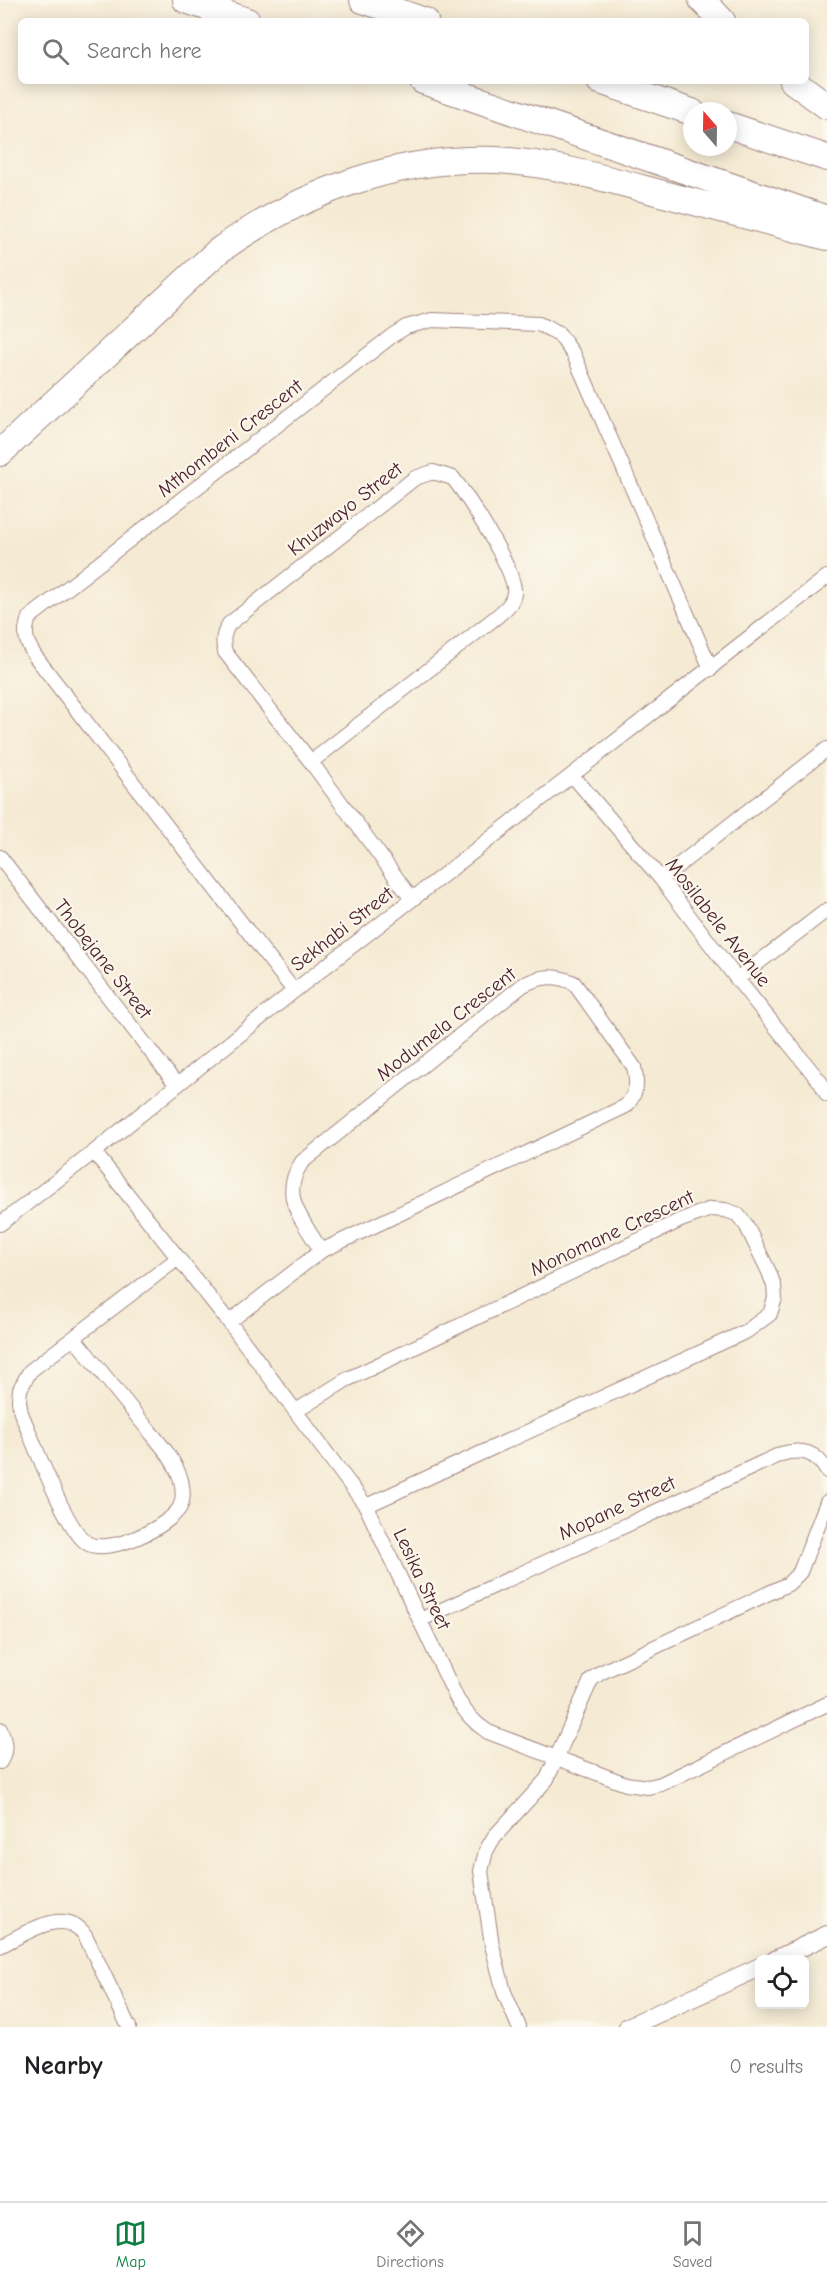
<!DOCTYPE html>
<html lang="en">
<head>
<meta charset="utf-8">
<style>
	:root { --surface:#fff; --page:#f2f2f2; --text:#202124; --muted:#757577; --line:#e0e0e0; --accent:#0b8043 }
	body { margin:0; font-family:"Comic Neue",sans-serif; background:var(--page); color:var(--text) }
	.controls { position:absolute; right:18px; bottom:18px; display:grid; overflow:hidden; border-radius:9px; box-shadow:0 3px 15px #0003 }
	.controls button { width:54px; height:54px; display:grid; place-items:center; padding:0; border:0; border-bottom:2px solid var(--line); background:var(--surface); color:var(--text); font:30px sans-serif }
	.compass { position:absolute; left:683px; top:102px; width:54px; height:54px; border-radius:50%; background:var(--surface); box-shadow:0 3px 15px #0003; rotate:340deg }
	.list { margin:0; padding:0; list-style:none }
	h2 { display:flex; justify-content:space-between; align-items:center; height:78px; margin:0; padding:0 24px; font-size:26px }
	h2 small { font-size:20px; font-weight:400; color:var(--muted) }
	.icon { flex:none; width:33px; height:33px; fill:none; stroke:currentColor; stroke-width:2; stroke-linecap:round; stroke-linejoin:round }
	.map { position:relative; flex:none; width:827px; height:2027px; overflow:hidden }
	.search { position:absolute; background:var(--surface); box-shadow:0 3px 15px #0003; left:18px; right:18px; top:18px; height:66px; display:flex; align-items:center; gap:15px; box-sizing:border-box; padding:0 21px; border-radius:9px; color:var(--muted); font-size:22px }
	.sheet { height:174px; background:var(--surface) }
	nav { display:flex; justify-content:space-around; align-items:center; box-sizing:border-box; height:84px; border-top:2px solid var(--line); background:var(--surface); font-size:16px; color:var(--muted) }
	nav a { display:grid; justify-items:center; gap:3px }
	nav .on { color:var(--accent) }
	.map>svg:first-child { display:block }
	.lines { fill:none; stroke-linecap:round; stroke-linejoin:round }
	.minor-casing { stroke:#a08580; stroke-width:16 }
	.tertiary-casing { stroke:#a08580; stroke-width:20 }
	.motorway-casing { stroke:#a08580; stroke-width:28 }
	.minor { stroke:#fff; stroke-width:14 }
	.tertiary { stroke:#fff; stroke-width:18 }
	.motorway { stroke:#fff; stroke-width:26 }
	.labels { text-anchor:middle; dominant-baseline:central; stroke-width:4.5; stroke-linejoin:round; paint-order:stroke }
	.street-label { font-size:20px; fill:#4a1f2b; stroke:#fbf7ec }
</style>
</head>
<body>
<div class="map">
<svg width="827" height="2027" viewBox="0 0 827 2027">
	<rect width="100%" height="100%" fill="#fbf7ec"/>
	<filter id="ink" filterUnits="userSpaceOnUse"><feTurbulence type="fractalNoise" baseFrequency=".0167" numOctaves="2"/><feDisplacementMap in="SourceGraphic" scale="12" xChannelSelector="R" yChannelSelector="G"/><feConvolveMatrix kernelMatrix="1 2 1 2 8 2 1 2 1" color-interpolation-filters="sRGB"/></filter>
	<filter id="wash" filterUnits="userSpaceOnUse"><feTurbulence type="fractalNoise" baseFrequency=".008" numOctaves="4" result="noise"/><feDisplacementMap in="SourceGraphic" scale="24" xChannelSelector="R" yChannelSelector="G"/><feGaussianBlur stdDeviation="1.35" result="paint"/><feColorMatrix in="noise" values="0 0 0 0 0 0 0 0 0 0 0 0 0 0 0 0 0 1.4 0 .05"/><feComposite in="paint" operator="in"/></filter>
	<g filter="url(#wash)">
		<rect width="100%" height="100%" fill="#f5ebd4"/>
	</g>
	<g filter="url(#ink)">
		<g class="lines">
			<defs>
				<path id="minor" d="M311 762 495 618C503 611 513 604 514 593 517 572 467 496 453 478L433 472 415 478 229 624C223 634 222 641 225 652L311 762 412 899
					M573 776 661 879 737 979 821 1083 827 1095
					M0 857 176 1084
					M661 879 827 749
					M737 979 827 910
					M294 991 35 656C26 642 23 634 29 618L393 335 406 327 432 320 539 324 559 334 574 355 711 669
					M94 1152 229 1322 366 1506 457 1699C466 1713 474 1723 488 1732L626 1784 648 1787 661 1784 827 1704
					M0 1224 94 1152 294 991 827 577
					M229 1322 321 1251 626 1106C637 1093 638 1083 634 1067L574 983C555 974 541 976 523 985L302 1162C278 1197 303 1219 321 1251
					M74 1338C95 1364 116 1390 137 1416 153 1436 173 1455 181 1480 183 1489 184 1499 180 1507 169 1527 108 1556 87 1543 66 1530 33 1440 21 1413L19 1401 20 1389 30 1371 177 1259
					M296 1411 346 1380 681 1220 711 1209 725 1210 737 1214 746 1225 769 1272 774 1286 775 1298 770 1314 747 1331 366 1506
					M420 1620 781 1454C802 1448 816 1452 827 1471
					M0 1729C5 1741 7 1750 0 1762
					M0 1946C25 1934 64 1905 85 1935L129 2027
					M519 2027 504 1992 492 1945 481 1871 486 1851 494 1837 547 1779 591 1680 600 1673 788 1584 800 1572 827 1502"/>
				<path id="tertiary" d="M775 1960 827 1935
					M628 2027 760 1967"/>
				<path id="motorway" d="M186 0 247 21
					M363 0 425 21
					M702 0 722 21
					M423 81 827 219
					M600 81 692 112
					M793 81 827 106
					M728 125 827 158
					M0 453 217 252C298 194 395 156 496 160 552 163 607 179 660 193 716 208 772 222 827 237"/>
			</defs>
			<!-- minor casing -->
			<use href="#minor" class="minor-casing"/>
			<!-- tertiary casing -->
			<use href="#tertiary" class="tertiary-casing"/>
			<!-- motorway casing -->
			<use href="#motorway" class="motorway-casing"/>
			<!-- minor -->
			<use href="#minor" class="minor"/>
			<!-- tertiary -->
			<use href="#tertiary" class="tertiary"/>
			<!-- motorway -->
			<use href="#motorway" class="motorway"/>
		</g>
	</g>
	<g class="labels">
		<!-- street labels -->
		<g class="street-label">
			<text transform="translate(230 438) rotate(-38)">Mthombeni Crescent</text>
			<text transform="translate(345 509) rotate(-38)">Khuzwayo Street</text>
			<text transform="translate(718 922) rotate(52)">Mosilabele Avenue</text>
			<text transform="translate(342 929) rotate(-38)">Sekhabi Street</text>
			<text transform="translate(103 959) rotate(52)">Thobejane Street</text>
			<text transform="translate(446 1024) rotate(-38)">Modumela Crescent</text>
			<text transform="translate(612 1233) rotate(-25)">Monomane Crescent</text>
			<text transform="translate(617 1508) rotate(-25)">Mopane Street</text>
			<text transform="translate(422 1579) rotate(65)">Lesika Street</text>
		</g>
	</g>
</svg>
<div class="controls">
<button><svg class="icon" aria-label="locate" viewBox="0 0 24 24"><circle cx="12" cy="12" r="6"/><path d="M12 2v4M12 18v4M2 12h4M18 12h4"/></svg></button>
</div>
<svg class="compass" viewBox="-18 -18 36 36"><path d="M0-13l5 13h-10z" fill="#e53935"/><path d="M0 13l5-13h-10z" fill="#757577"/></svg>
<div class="search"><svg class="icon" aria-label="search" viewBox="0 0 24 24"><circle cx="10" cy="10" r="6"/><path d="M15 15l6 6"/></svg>Search here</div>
</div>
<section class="sheet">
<h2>Nearby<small>0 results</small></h2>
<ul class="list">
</ul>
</section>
<nav>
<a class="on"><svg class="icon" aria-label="map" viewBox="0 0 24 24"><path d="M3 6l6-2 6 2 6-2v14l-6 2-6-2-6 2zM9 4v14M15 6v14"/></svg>Map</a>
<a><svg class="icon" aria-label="directions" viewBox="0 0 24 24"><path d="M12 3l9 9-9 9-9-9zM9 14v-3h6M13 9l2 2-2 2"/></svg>Directions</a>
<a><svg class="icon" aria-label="saved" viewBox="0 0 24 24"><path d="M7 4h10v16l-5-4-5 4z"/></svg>Saved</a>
</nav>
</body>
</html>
